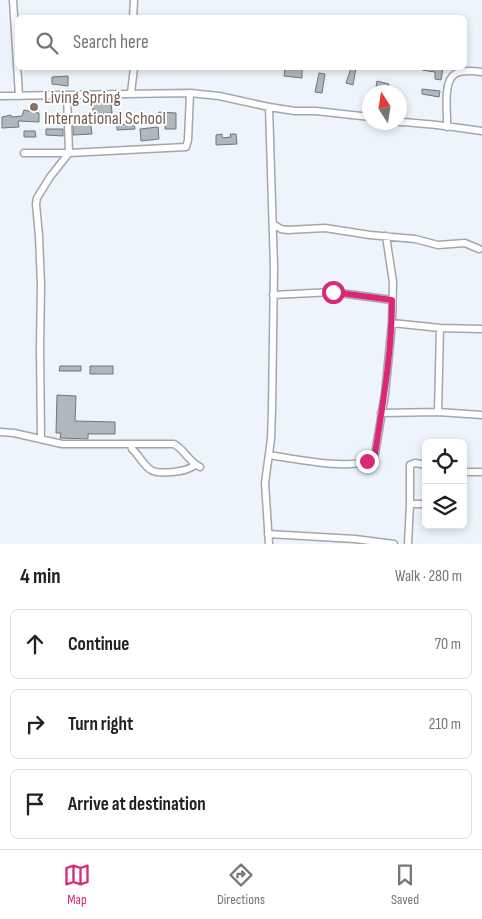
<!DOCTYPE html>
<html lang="en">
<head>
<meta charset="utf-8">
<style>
	:root { --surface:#fff; --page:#f6f6f6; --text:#222; --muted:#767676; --line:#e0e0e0; --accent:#db2777 }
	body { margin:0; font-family:"Sofia Sans Condensed",sans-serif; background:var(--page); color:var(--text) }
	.controls { position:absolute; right:15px; bottom:15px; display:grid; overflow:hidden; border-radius:8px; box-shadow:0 2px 8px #0003 }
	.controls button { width:45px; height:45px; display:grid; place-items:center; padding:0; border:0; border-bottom:1px solid var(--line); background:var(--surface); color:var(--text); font:25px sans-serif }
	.compass { position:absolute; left:362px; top:85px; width:45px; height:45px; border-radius:50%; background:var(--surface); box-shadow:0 2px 8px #0003; rotate:348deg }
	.stop { position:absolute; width:15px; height:15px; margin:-11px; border:4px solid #db2777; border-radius:50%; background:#fff }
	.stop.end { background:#db2777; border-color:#fff; box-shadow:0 1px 5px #0008 }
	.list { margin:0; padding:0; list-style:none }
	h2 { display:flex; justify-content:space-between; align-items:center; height:65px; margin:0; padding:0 20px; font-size:21px }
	h2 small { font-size:16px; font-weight:400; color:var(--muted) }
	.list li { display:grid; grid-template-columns:32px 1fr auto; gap:15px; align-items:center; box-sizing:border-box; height:70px; margin:0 10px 10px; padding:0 10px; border:1px solid var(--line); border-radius:8px }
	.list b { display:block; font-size:19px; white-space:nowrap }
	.list em { font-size:16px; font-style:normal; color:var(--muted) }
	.icon { flex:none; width:28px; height:28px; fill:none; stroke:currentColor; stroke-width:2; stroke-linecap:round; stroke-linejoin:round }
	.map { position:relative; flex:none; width:482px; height:544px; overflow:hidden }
	.search { position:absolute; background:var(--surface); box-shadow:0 2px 8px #0003; left:15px; right:15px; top:15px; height:55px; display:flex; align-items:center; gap:12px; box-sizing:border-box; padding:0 18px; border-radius:8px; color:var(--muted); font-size:19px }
	.sheet { height:305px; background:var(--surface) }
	nav { display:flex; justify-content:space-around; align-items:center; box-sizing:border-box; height:70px; border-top:1px solid var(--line); background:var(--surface); font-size:14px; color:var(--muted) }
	nav a { display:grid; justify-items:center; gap:2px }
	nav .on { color:var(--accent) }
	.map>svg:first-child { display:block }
	.building { fill:#b0b8be; stroke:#6e757b }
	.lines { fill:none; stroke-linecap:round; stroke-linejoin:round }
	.minor-casing { stroke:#a0a7ae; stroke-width:9 }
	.minor { stroke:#fff; stroke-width:6 }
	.route { stroke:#db2777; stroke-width:6 }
	.education-dot { fill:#8d6e63; stroke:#fff; stroke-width:2 }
	.labels { text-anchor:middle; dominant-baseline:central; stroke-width:4; stroke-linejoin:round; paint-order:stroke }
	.education-label { font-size:18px; fill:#785e54; stroke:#fff; text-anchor:start }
</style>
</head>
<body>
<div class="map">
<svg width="482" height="544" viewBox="0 0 482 544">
	<rect width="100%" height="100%" fill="#edf4fb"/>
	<!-- building -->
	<path class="building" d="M285 68H302V78L284 76Z
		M351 68H356L353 85 346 83Z
		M422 68H443L441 80 435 79V72L422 70Z
		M319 73 325 74 322 93 315 92Z
		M68 76V86L52 84V77Z
		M377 81 389 84 388 89 376 87Z
		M422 89 440 91 439 97 422 94Z
		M111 102 112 113 93 114V103Z
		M24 110 39 113V122L18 121 19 127 2 128V117L11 115V117L22 116Z
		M159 112 176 113V129H165V118H158Z
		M90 119 92 134 73 135V120Z
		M134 123 135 129 117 130V125Z
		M158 127 159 139 141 141 140 129Z
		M46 129H63V136L46 135Z
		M24 131H35L36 137H24Z
		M222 134V138L231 137 230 134H236L237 144 216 145V135Z
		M60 366H81V371H59Z
		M90 366H113V374H90Z
		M57 395 76 396 75 421 115 422V434H88V439L60 438 61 433H56Z"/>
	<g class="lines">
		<defs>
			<path id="minor" d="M13 0 19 96
				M133 18 134 0
				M131 93 134 68
				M0 96 190 93 219 96 269 107 274 268 272 409 271 439 265 483 269 544
				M269 107 295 111H316L370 117
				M400 122C427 123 454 127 482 131
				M447 127C448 115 442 82 455 74 461 70 474 71 482 72
				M24 153H69L186 147 188 140 190 93
				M273 224 281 229 288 230 325 228 370 235 415 239 438 245 465 243 479 249
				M386 236 393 282 392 323 440 328 482 329
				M273 295 333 292 392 300
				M440 328 438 412 482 415
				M381 413 438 412
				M0 432 14 433 62 444H174C184 449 189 462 200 467
				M41 439 40 348 41 285 39 236 36 204 37 198 50 177 69 153 67 95
				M131 445 132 449C139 455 143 465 151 470 159 475 190 472 195 464
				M269 455C290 458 347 470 366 461 369 460 372 456 375 454L385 394 392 323
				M463 472H482
				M410 504V465L415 463 426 465
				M268 534 355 539 394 544
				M408 544 410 504H426"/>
		</defs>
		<!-- minor casing -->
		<use href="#minor" class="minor-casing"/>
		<!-- minor -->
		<use href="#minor" class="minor"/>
	</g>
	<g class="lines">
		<!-- route -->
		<path class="route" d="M333 292 392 300C392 351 383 403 375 454L367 461"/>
	</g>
	<!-- markers -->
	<circle class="education-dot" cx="34" cy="107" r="5"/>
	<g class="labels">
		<!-- education labels -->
		<g class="education-label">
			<text x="44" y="97">Living Spring<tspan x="44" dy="21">International School</tspan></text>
		</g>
	</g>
</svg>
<div class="controls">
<button><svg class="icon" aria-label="locate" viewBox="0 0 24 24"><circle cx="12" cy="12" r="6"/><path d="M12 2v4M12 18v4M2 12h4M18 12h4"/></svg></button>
<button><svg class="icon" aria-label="layers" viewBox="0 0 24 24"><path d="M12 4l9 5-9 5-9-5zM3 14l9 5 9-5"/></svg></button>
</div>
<svg class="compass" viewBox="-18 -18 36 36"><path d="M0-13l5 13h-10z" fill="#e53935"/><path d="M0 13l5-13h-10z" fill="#767676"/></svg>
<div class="stop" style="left:333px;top:292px"></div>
<div class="stop end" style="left:367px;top:461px"></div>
<div class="search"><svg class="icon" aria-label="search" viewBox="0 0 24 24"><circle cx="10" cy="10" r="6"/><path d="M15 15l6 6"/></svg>Search here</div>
</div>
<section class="sheet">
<h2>4 min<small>Walk · 280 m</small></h2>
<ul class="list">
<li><svg class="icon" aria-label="ahead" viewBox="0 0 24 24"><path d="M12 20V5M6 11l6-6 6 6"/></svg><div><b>Continue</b></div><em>70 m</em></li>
<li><svg class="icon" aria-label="right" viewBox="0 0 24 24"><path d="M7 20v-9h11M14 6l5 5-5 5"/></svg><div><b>Turn right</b></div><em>210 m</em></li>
<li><svg class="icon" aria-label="arrive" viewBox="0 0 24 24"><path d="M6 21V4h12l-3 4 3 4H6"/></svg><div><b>Arrive at destination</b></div></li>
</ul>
</section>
<nav>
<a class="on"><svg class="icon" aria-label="map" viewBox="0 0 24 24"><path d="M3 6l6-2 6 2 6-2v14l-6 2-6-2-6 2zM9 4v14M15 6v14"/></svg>Map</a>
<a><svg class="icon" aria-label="directions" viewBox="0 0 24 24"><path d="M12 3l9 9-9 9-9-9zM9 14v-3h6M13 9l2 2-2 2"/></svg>Directions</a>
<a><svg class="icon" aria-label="saved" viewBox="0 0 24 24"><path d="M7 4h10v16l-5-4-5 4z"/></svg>Saved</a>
</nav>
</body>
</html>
